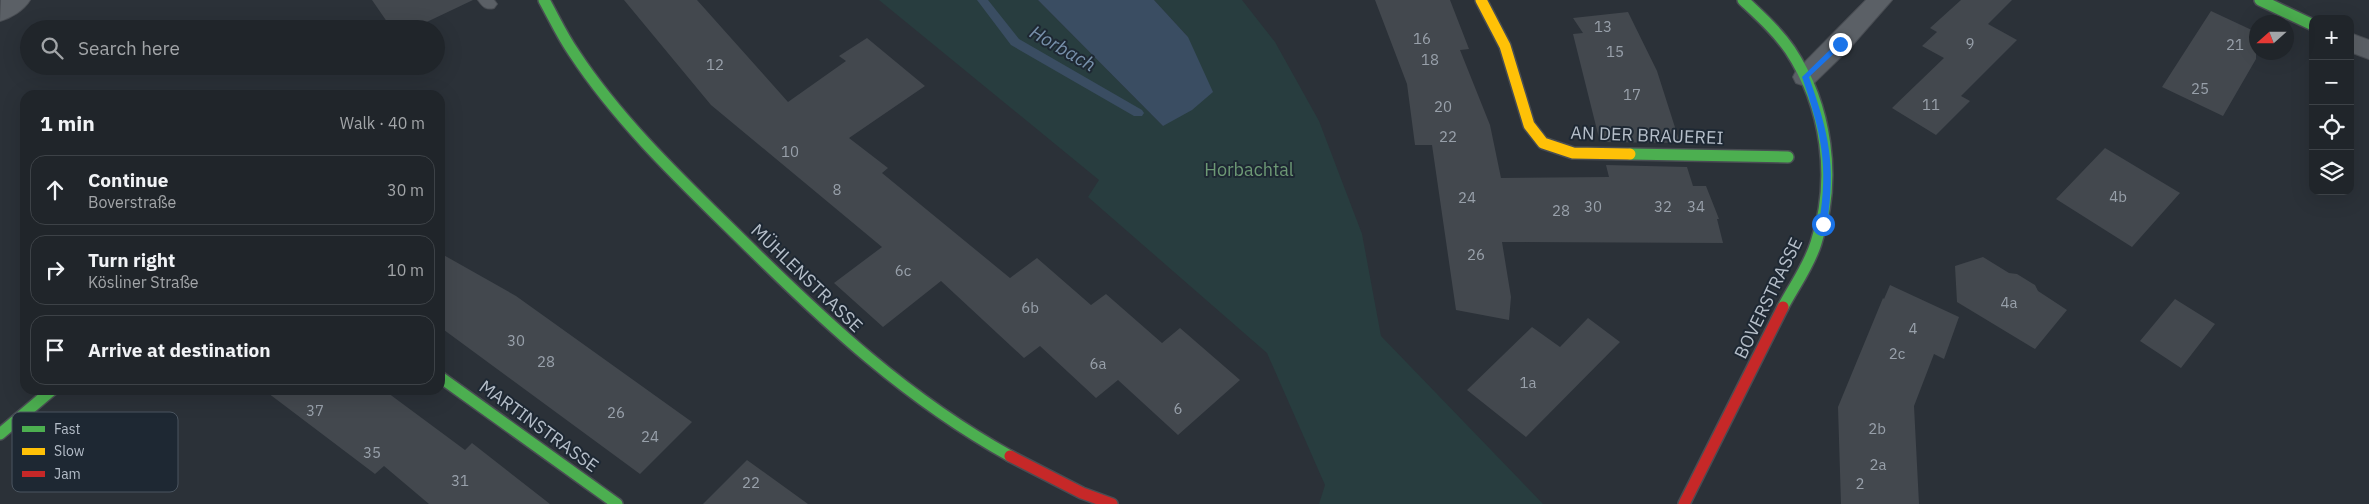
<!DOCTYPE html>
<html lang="en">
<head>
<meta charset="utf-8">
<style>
	:root { --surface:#20252a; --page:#2d3136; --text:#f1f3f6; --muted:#a2a5a8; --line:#3d4247 }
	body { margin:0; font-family:"IBM Plex Sans",sans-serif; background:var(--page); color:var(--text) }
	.controls { position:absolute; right:15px; top:15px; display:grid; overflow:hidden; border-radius:10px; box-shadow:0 5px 20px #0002 }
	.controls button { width:45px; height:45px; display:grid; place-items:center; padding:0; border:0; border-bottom:1px solid var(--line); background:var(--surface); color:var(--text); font:25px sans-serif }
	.compass { position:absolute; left:2249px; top:15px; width:45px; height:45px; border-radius:50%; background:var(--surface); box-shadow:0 5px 20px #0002; rotate:249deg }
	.stop { position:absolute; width:15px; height:15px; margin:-11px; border:4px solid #1a73e8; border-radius:50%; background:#fff }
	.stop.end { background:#1a73e8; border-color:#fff; box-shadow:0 1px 5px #0008 }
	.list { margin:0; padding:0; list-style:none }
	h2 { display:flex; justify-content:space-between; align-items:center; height:65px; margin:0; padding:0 20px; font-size:21px }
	h2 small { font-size:16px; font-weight:400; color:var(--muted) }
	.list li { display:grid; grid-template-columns:32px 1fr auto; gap:15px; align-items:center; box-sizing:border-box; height:70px; margin:0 10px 10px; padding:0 10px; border:1px solid var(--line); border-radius:15px }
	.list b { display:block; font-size:19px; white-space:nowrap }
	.list p { margin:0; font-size:16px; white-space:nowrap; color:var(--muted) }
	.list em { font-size:16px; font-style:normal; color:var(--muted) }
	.icon { flex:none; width:28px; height:28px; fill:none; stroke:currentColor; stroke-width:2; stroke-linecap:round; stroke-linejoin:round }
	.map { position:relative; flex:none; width:2369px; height:504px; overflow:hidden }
	.search { position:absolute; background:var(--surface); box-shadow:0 5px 20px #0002; left:20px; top:20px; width:425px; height:55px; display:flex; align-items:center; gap:12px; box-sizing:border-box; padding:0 18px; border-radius:28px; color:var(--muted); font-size:19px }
	.panel { position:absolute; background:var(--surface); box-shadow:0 5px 20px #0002; left:20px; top:90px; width:425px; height:305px; border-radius:15px }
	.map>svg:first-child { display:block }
	.green { fill:#283d3f }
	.water { fill:#3a4d62 }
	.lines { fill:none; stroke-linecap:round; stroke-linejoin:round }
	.stream { fill:#3a4d62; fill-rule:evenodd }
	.building { fill:#43484e }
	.lane-casing { stroke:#494d53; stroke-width:2 }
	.street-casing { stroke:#494d53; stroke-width:2 }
	.fast-casing { stroke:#494d53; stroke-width:14 }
	.slow-casing { stroke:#494d53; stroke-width:14 }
	.jam-casing { stroke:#494d53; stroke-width:14 }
	.lane { fill:#5b6066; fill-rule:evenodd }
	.street { fill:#5b6066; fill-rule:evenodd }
	.fast { stroke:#4caf50; stroke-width:11 }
	.slow { stroke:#ffc107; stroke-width:11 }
	.jam { stroke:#c62828; stroke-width:11 }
	.route { fill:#1a73e8 }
	.labels { text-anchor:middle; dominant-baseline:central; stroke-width:4; stroke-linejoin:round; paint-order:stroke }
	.number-label { font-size:15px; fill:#98a0aa }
	.street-label { font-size:18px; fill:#b5bec9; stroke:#1e2833 }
	.park-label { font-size:18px; fill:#6d9975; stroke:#1e2833 }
	.water-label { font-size:19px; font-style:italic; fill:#7790aa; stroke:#1e2833 }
	.key { fill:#1e2833; stroke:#4b5560; stroke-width:1 }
	.key-label { font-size:14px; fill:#b5bec9 }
</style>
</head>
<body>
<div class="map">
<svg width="2369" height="504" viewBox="0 0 2369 504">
	<rect width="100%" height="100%" fill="#2b3138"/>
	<!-- green -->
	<path class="green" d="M879 0H1038L1163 126 1188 37 1154 0H1242L1275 42 1319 121 1362 234 1381 336 1543 504H1319L1325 485 1267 353 1088 197 1099 180Z"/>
	<!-- water -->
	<path class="water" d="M1038 0H1154L1188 37 1213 92 1192 110 1163 126Z"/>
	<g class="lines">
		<!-- stream -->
		<path class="stream" d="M977 0H988L1019 39 1142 110 1144 113 1142 116H1134L1011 45Z"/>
	</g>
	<!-- building -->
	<path class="building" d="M372 0H473L412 29H392Z
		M624 0H697L788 102 846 61 839 56 867 38 925 86 849 138 888 168 882 173 1010 278 1037 258 1091 305 1106 294 1162 343 1180 328 1240 380 1178 435 1118 380 1096 398 1040 346 1024 358 941 281 883 327 834 283 882 247 711 105Z
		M1375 0H1450L1469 49 1460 50 1490 125 1501 178 1609 177 1606 165 1687 167 1693 186H1706L1719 219H1717L1723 243 1502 242 1511 297 1509 320 1456 310 1432 145H1415L1407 84Z
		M1961 0H2012L1988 24 2017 40 1961 96 1970 101 1936 135 1892 108 1944 58 1922 46 1937 32 1930 28Z
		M2211 11 2256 32V59L2223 116 2162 87Z
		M1628 12 1657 71 1680 143 1600 142 1573 34 1583 33 1573 18Z
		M2105 148 2180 193 2132 247 2056 199Z
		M440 253 516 296 692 422 640 474 440 327Z
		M1983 257 2009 273 2017 274 2035 285 2038 291 2067 310 2035 349 1957 302 1955 266Z
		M1890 285 1959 317 1944 359 1934 354 1914 406 1919 504H1841L1838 407 1883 298 1884 299Z
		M2175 299 2215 324 2181 368 2140 341Z
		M1588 318 1620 342 1526 437 1467 390 1532 327 1560 347Z
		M264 390H384L465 450 472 443 550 504H429L384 466 375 474Z
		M747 460 808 504H703Z"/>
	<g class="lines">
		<defs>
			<path id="lane" d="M478 0H494L497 4 494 8C486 10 483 7 478 0Z"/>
			<path id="street" d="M1 0H30C24 10 11 18 0 21Z
				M1866 0H1892L1849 49 1814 83 1805 86 1796 83 1793 77 1796 71Z
				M2350 33 2369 40V59L2350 52Z"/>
			<path id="fast" d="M544 0C554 18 562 36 574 53 620 123 683 182 743 241 826 323 907 399 1010 456
				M1743 0C1759 15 1777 31 1790 50 1827 106 1837 179 1816 243 1809 266 1794 286 1783 307
				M2260 0 2313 25
				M1630 154 1788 157
				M440 377 617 504
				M0 434 52 390"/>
			<path id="slow" d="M1481 0 1505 46 1529 125 1543 143 1573 153 1630 154"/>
			<path id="jam" d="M1010 456 1082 493 1112 504
				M1684 504 1783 307"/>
		</defs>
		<!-- lane casing -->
		<use href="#lane" class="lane-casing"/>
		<!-- street casing -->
		<use href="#street" class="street-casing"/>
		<!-- fast casing -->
		<use href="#fast" class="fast-casing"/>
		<!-- slow casing -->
		<use href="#slow" class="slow-casing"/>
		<!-- jam casing -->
		<use href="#jam" class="jam-casing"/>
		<!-- lane -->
		<use href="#lane" class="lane"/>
		<!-- street -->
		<use href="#street" class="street"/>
		<!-- fast -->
		<use href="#fast" class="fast"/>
		<!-- slow -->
		<use href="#slow" class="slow"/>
		<!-- jam -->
		<use href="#jam" class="jam"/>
	</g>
	<!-- route -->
	<path class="route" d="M1838 42 1844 44 1809 77C1829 134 1836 164 1827 224L1823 227 1819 224C1829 164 1821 133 1802 77Z"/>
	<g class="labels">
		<!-- number labels -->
		<g class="number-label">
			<text x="1603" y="26">13</text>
			<text x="1422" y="38">16</text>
			<text x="1970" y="43">9</text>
			<text x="2235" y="44">21</text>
			<text x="1615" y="51">15</text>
			<text x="1430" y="59">18</text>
			<text x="715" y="64">12</text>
			<text x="2200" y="88">25</text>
			<text x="1632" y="94">17</text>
			<text x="1931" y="104">11</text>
			<text x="1443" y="106">20</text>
			<text x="1448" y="136">22</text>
			<text x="790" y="151">10</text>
			<text x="837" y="189">8</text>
			<text x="2118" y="196">4b</text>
			<text x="1467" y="197">24</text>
			<text x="1593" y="206">30</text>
			<text x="1663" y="206">32</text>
			<text x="1696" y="206">34</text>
			<text x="1561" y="210">28</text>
			<text x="1476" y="254">26</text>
			<text x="903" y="270">6c</text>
			<text x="2009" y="302">4a</text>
			<text x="1030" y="307">6b</text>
			<text x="1913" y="328">4</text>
			<text x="516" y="340">30</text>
			<text x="1897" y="353">2c</text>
			<text x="546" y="361">28</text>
			<text x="1098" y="363">6a</text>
			<text x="1528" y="382">1a</text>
			<text x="1178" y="408">6</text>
			<text x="315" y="410">37</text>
			<text x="616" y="412">26</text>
			<text x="1877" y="428">2b</text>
			<text x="650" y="436">24</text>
			<text x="372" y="452">35</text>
			<text x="1878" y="464">2a</text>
			<text x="460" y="480">31</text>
			<text x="751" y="482">22</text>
			<text x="1860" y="483">2</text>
		</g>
		<!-- street labels -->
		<g class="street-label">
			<text transform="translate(1647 135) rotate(2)">AN DER BRAUEREI</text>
			<text transform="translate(807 278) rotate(44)">MÜHLENSTRASSE</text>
			<text transform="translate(1768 298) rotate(-64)">BOVERSTRASSE</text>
			<text transform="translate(539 426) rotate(36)">MARTINSTRASSE</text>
		</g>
		<!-- park labels -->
		<g class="park-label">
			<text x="1249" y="169">Horbachtal</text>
		</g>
		<!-- water labels -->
		<g class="water-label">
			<text transform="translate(1063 48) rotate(30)">Horbach</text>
		</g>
	</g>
	<!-- legend -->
	<rect x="12" y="412" width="166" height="80" rx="8" class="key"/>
	<rect x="22" y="426" width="23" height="6" fill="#4caf50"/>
	<rect x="22" y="448" width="23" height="7" fill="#ffc107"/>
	<rect x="22" y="471" width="23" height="6" fill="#c62828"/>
	<g class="key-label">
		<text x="54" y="434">Fast</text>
		<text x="54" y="456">Slow</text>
		<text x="54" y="479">Jam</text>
	</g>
</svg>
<div class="controls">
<button>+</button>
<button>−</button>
<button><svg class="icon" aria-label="locate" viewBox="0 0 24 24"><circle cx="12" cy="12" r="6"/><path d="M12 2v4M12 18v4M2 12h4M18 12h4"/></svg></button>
<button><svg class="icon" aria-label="layers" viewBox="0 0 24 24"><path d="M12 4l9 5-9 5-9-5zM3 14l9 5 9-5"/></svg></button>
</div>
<svg class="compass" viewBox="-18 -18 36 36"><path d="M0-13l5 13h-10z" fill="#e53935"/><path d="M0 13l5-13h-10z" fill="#a2a5a8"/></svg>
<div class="stop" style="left:1823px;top:224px"></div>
<div class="stop end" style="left:1840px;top:44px"></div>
<div class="search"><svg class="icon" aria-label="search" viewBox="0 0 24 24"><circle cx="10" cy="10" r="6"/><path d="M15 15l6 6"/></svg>Search here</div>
<section class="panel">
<h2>1 min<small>Walk · 40 m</small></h2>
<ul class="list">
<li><svg class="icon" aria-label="ahead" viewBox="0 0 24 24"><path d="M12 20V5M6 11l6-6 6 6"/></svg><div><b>Continue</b><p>Boverstraße</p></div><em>30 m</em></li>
<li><svg class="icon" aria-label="right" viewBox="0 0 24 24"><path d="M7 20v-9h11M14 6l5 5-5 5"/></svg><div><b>Turn right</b><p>Kösliner Straße</p></div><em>10 m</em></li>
<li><svg class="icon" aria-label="arrive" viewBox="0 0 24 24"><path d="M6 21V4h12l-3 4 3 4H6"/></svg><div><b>Arrive at destination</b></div></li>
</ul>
</section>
</div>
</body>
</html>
